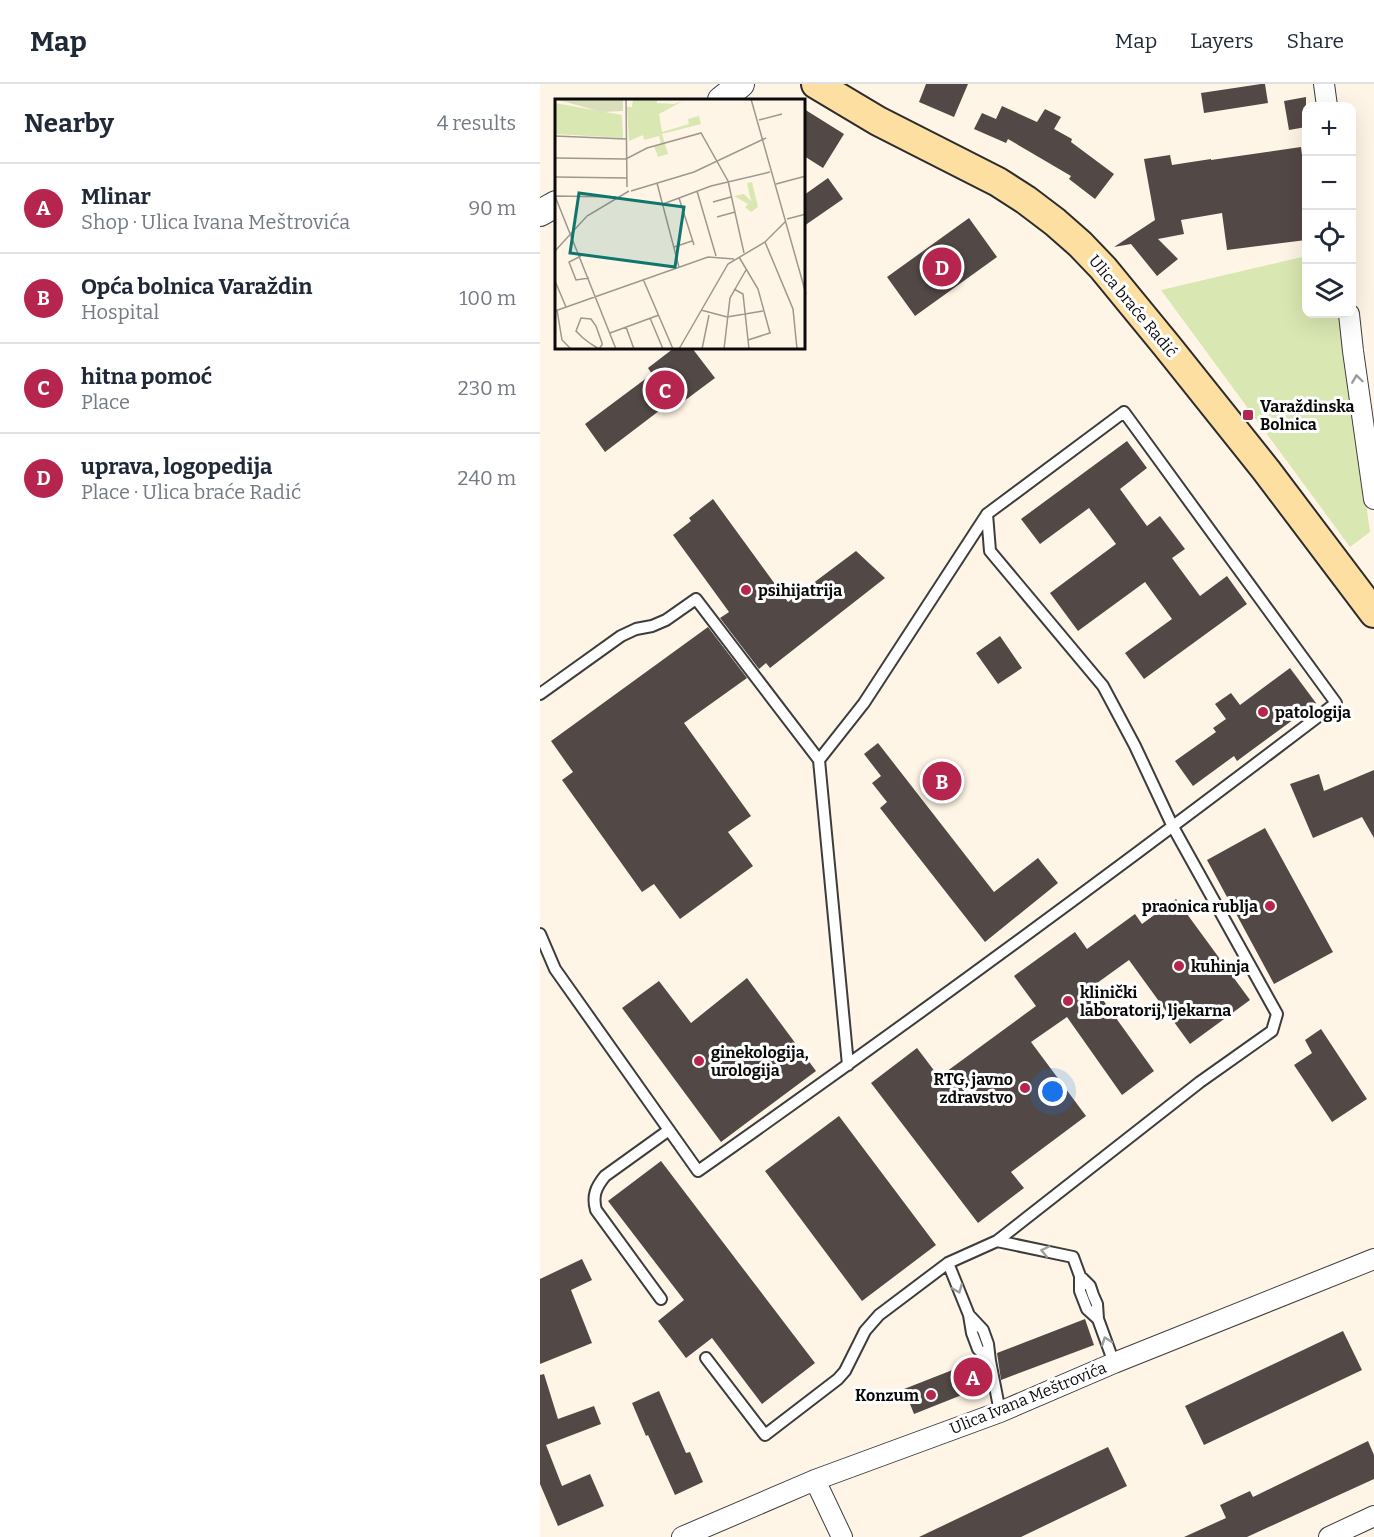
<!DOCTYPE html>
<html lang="en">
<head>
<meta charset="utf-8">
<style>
	:root { --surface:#fff; --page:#f6f6f7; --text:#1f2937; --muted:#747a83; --line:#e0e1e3; --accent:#b6254d }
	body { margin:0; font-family:Bitter,serif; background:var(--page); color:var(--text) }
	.controls { position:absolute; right:18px; top:18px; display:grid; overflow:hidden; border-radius:12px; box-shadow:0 6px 24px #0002 }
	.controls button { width:54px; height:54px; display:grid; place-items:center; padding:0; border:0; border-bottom:2px solid var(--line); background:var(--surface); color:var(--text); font:30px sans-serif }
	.you { position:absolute; left:513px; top:1008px; width:21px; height:21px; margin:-15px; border:4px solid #fff; border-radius:50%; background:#1a73e8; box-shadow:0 0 0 9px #1a73e833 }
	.badge { display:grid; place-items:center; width:39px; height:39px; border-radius:50%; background:var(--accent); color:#fff; font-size:20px; font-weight:700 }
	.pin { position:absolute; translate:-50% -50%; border:3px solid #fff; box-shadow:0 2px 6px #0006 }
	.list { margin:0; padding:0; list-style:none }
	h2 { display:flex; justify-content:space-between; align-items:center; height:78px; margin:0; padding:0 24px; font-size:26px }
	h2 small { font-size:20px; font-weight:400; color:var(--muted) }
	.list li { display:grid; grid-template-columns:39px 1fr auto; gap:18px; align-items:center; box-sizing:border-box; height:90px; padding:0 24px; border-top:2px solid var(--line) }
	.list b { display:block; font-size:22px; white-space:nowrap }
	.list p { margin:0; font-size:20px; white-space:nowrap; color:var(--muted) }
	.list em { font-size:20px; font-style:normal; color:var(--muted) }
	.icon { flex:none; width:33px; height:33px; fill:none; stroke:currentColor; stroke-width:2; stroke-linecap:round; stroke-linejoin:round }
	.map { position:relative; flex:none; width:834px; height:1453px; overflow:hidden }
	header { display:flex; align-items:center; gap:36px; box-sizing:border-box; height:84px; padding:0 30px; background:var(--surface); border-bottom:2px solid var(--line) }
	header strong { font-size:28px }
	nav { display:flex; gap:33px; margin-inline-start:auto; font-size:21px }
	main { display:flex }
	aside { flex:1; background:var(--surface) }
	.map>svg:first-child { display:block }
	.green { fill:#d9e7b2 }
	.building { fill:#524846 }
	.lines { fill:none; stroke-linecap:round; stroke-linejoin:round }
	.service-casing { stroke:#3d3d3d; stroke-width:14 }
	.minor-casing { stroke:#3d3d3d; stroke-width:22 }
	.tertiary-casing { stroke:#3d3d3d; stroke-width:28 }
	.secondary-casing { stroke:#2c2c2c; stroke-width:32 }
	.service { stroke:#fff; stroke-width:10 }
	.minor { stroke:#fff; stroke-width:20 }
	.tertiary { stroke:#fff; stroke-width:26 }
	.secondary { stroke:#fedfa2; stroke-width:28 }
	.oneway { stroke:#9d9d9d }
	.poi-dot { fill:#b6254d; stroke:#fff; stroke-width:2 }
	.labels { text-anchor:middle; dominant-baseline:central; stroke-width:6; stroke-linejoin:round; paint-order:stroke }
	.street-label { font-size:16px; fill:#0a0a0a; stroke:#fff }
	.poi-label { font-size:16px; font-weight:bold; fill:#0a0a0a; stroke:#fff; text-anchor:start }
	.inset-road { fill:none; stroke:#9d978e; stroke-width:1.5 }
	.view { fill:#0f766e; fill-opacity:0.15; stroke:#0f766e; stroke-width:3 }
	.inset-edge { fill:none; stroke:#0a0a0a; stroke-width:3 }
</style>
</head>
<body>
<header>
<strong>Map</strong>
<nav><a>Map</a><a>Layers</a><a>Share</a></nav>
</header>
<main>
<aside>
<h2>Nearby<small>4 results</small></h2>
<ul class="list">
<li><span class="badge">A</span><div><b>Mlinar</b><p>Shop · Ulica Ivana Meštrovića</p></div><em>90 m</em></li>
<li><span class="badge">B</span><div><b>Opća bolnica Varaždin</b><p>Hospital</p></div><em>100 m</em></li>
<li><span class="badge">C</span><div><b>hitna pomoć</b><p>Place</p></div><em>230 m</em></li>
<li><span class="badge">D</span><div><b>uprava, logopedija</b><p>Place · Ulica braće Radić</p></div><em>240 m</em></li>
</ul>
</aside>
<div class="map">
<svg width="834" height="1453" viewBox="0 0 834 1453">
	<rect width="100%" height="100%" fill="#fff5e6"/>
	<!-- green -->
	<path class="green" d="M766 172V230H799L830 448 810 463 621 206Z"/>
	<!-- building -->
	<path class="building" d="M386 0H428L414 33 379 18Z
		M721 0H725L728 19 664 29 661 9Z
		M766 13V43L749 46 744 17Z
		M462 22 497 38 505 25 521 33 514 45 532 55 531 58 574 90 555 115 529 95 531 92 468 55 466 59 434 45 442 29 456 35Z
		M264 25 304 50 283 84 264 72Z
		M761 63 766 103V156L687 166 682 129 641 136 644 150 618 155 638 175 617 192 591 160 574 163 615 136 604 75 630 71 632 81 671 75V76Z
		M288 94 303 115 264 142V111Z
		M429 134 457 173 375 232 347 193Z
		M134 264H152L175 294 136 323 132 317 65 368 45 340 112 290 108 284Z
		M587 357 607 384 580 405 607 442 620 432 645 465 632 474 660 512 687 492 707 520 604 595 585 569 632 535 605 498 538 547 510 509 576 460 549 424 500 460 481 435Z
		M173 415 248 518 316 467 345 494 230 584 226 579 219 585 180 534 189 528 133 451 151 437 149 434Z
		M168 543 207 594 144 639 211 732 188 748 213 782 140 835 114 800 102 808 22 696 33 688 11 657Z
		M460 552 482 584 458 600 436 569Z
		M750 584 776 619 697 677 694 672 653 702 635 677 676 648 673 644 686 635 675 620 691 609 700 621Z
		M338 659 454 808 498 774 518 799 445 858 340 724 347 718 332 699 341 692 324 670Z
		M834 686V754L822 733 773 754 750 700 779 690 784 707Z
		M725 744 793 868 734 900 667 776Z
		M636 815 710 916 650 960 589 876 553 902 614 987 582 1011 527 933 491 958 546 1032 471 1088 484 1104 438 1139 331 999 377 964 399 993 496 922 474 892 535 848 547 865 595 830 602 840Z
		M207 894 276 987 181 1058 82 924 119 897 151 939Z
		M781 945 827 1015 792 1038 754 981 772 969 765 956Z
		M299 1032 396 1161 322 1217 225 1087Z
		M121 1077 275 1279 222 1320 172 1254 146 1274 118 1237 144 1216 68 1117Z
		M42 1175 52 1196 31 1206 52 1259 0 1280V1195Z
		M545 1235 554 1261 461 1296 457 1269Z
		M803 1247 822 1286 664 1361 645 1322Z
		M438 1276 443 1281 447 1301 374 1330 364 1305Z
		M4 1290 18 1335 54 1322 61 1340 6 1361 22 1402 50 1390 64 1422 18 1442 0 1400V1291Z
		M119 1307 146 1369 150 1368 163 1398 135 1411 108 1351 106 1352 92 1319Z
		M828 1357 834 1371V1395L707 1453H644L686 1434 680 1421 710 1407 713 1413Z
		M568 1363 587 1402 481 1453H379Z"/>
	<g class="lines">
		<defs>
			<path id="service" d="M0 610 81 552 96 545 112 542 126 536 156 515 279 676 308 981
				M0 850 15 885 158 1087C374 935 586 779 796 619L584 328 447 430 324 619 279 676
				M457 1157 533 1173 540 1192V1207L547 1225 558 1235
				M408 1179 429 1231 432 1249 438 1265 450 1277
				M540 1192 550 1202 553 1211 557 1220 558 1235 574 1279
				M121 1215 56 1126C52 1112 56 1103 65 1092L129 1046
				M429 1231 443 1246 448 1260 450 1277 460 1328
				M166 1274 225 1351 298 1295 305 1287 325 1247 339 1231 408 1179 457 1157 660 998 732 947 737 930 633 743 595 662 563 602 450 467 447 430"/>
			<path id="minor" d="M784 0 787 22
				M809 230 813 267 834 415
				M275 1396 302 1453
				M142 1453 275 1396 460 1328 574 1279 834 1175
				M789 1453 834 1432"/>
			<path id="tertiary" d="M181 16 201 0
				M0 129 16 120"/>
			<path id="secondary" d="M276 0 338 37 458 98 486 116 515 138 540 160 563 184 627 262 726 386 834 529"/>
		</defs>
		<!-- service casing -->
		<use href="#service" class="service-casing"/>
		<!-- minor casing -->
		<use href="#minor" class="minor-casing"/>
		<!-- tertiary casing -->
		<use href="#tertiary" class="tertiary-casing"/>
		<!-- secondary casing -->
		<use href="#secondary" class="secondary-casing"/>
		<!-- service -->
		<use href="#service" class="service"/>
		<!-- minor -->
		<use href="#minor" class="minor"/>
		<!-- tertiary -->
		<use href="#tertiary" class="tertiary"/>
		<!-- secondary -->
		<use href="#secondary" class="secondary"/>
	</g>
	<!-- one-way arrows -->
	<defs><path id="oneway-chevron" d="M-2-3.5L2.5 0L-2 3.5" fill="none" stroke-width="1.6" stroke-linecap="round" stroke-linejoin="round" transform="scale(1.5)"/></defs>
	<g class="oneway">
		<use href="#oneway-chevron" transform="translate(817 295) rotate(-98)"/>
		<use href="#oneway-chevron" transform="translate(505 1167) rotate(-168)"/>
		<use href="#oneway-chevron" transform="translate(418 1205) rotate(68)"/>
		<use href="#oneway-chevron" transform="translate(566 1257) rotate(-110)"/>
	</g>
	<!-- markers -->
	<g class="poi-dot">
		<rect x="702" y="325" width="12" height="12" rx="3"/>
		<circle cx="206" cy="506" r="6"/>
		<circle cx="723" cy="628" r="6"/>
		<circle cx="730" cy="822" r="6"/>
		<circle cx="639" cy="882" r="6"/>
		<circle cx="528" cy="917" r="6"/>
		<circle cx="159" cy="977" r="6"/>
		<circle cx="485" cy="1004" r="6"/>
		<circle cx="391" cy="1311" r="6"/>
	</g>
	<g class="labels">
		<!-- street labels -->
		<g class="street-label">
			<text transform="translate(593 222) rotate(50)">Ulica braće Radić</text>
			<text transform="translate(488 1314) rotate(-22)">Ulica Ivana Meštrovića</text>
		</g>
		<!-- poi labels -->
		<g class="poi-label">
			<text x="720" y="322">Varaždinska<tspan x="720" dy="18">Bolnica</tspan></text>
			<text x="218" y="506">psihijatrija</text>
			<text x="735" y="628">patologija</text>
			<text x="718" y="822" text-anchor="end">praonica rublja</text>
			<text x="651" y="882">kuhinja</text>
			<text x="540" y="908">klinički<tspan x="540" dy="18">laboratorij, ljekarna</tspan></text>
			<text x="171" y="968">ginekologija,<tspan x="171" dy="18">urologija</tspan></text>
			<text x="473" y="995" text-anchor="end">RTG, javno<tspan x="473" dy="18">zdravstvo</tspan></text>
			<text x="379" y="1311" text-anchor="end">Konzum</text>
		</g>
	</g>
	<!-- overview -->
	<g transform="translate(15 15)">
		<rect width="250" height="250" fill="#fff5e6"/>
		<path d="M78 0H102V4L119 5 128 2 104 15 107 33 134 25 133 20 144 17 146 25 107 35 113 55 103 58 99 47 106 45 104 37 89 41 88 36 74 42 72 8H77ZM0 4 67 16 68 39 0 35ZM197 83 203 108 196 113 190 108 193 105 179 97 189 95 196 102 192 84Z" fill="#d9e7b2"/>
		<path d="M0 0H68V12L47 13Z" fill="#dadeba"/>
		<path class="inset-road" d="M71 0 72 88M196 0 251 195M204 21 227 15M0 37 71 40M0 59 71 60 92 49 146 34 173 82 189 154M0 78 72 79M102 84 124 168M221 85 251 77M76 92 139 73 211 39M142 92 161 157M124 99 139 146M158 103 176 98M108 105 156 87 215 73M162 118 180 113M232 120 251 115M210 143 238 210 242 250M119 148 137 142M0 152 32 117 74 92M26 157 14 163 21 181 34 179M184 158 203 190 215 234 193 241M88 180 118 250M0 182 11 208M179 190 188 195 194 250M2 211 7 241 16 250M146 211 172 218 208 212M0 212 153 158 179 160M95 219 108 250M71 228 79 250M55 234 104 216M43 250H44L46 247 47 246V244L41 227 36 220 26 219 21 232 28 239 36 245 44 250M61 250 0 97 61 98M124 250 173 165 210 143 231 122M147 250 154 216M169 250 175 199 191 171"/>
		<path class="view" d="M24 94 129 108 120 168 15 154Z"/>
		<rect width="250" height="250" class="inset-edge"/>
	</g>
</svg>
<div class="controls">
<button>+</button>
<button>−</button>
<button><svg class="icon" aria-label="locate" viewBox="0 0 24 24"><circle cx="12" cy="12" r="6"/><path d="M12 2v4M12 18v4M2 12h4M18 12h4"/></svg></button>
<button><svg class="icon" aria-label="layers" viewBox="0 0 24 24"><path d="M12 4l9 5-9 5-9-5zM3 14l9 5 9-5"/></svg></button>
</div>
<div class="you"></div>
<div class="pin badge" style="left:433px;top:1293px">A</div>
<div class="pin badge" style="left:402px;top:697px">B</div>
<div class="pin badge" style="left:125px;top:306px">C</div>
<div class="pin badge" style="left:402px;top:183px">D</div>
</div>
</main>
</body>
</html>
